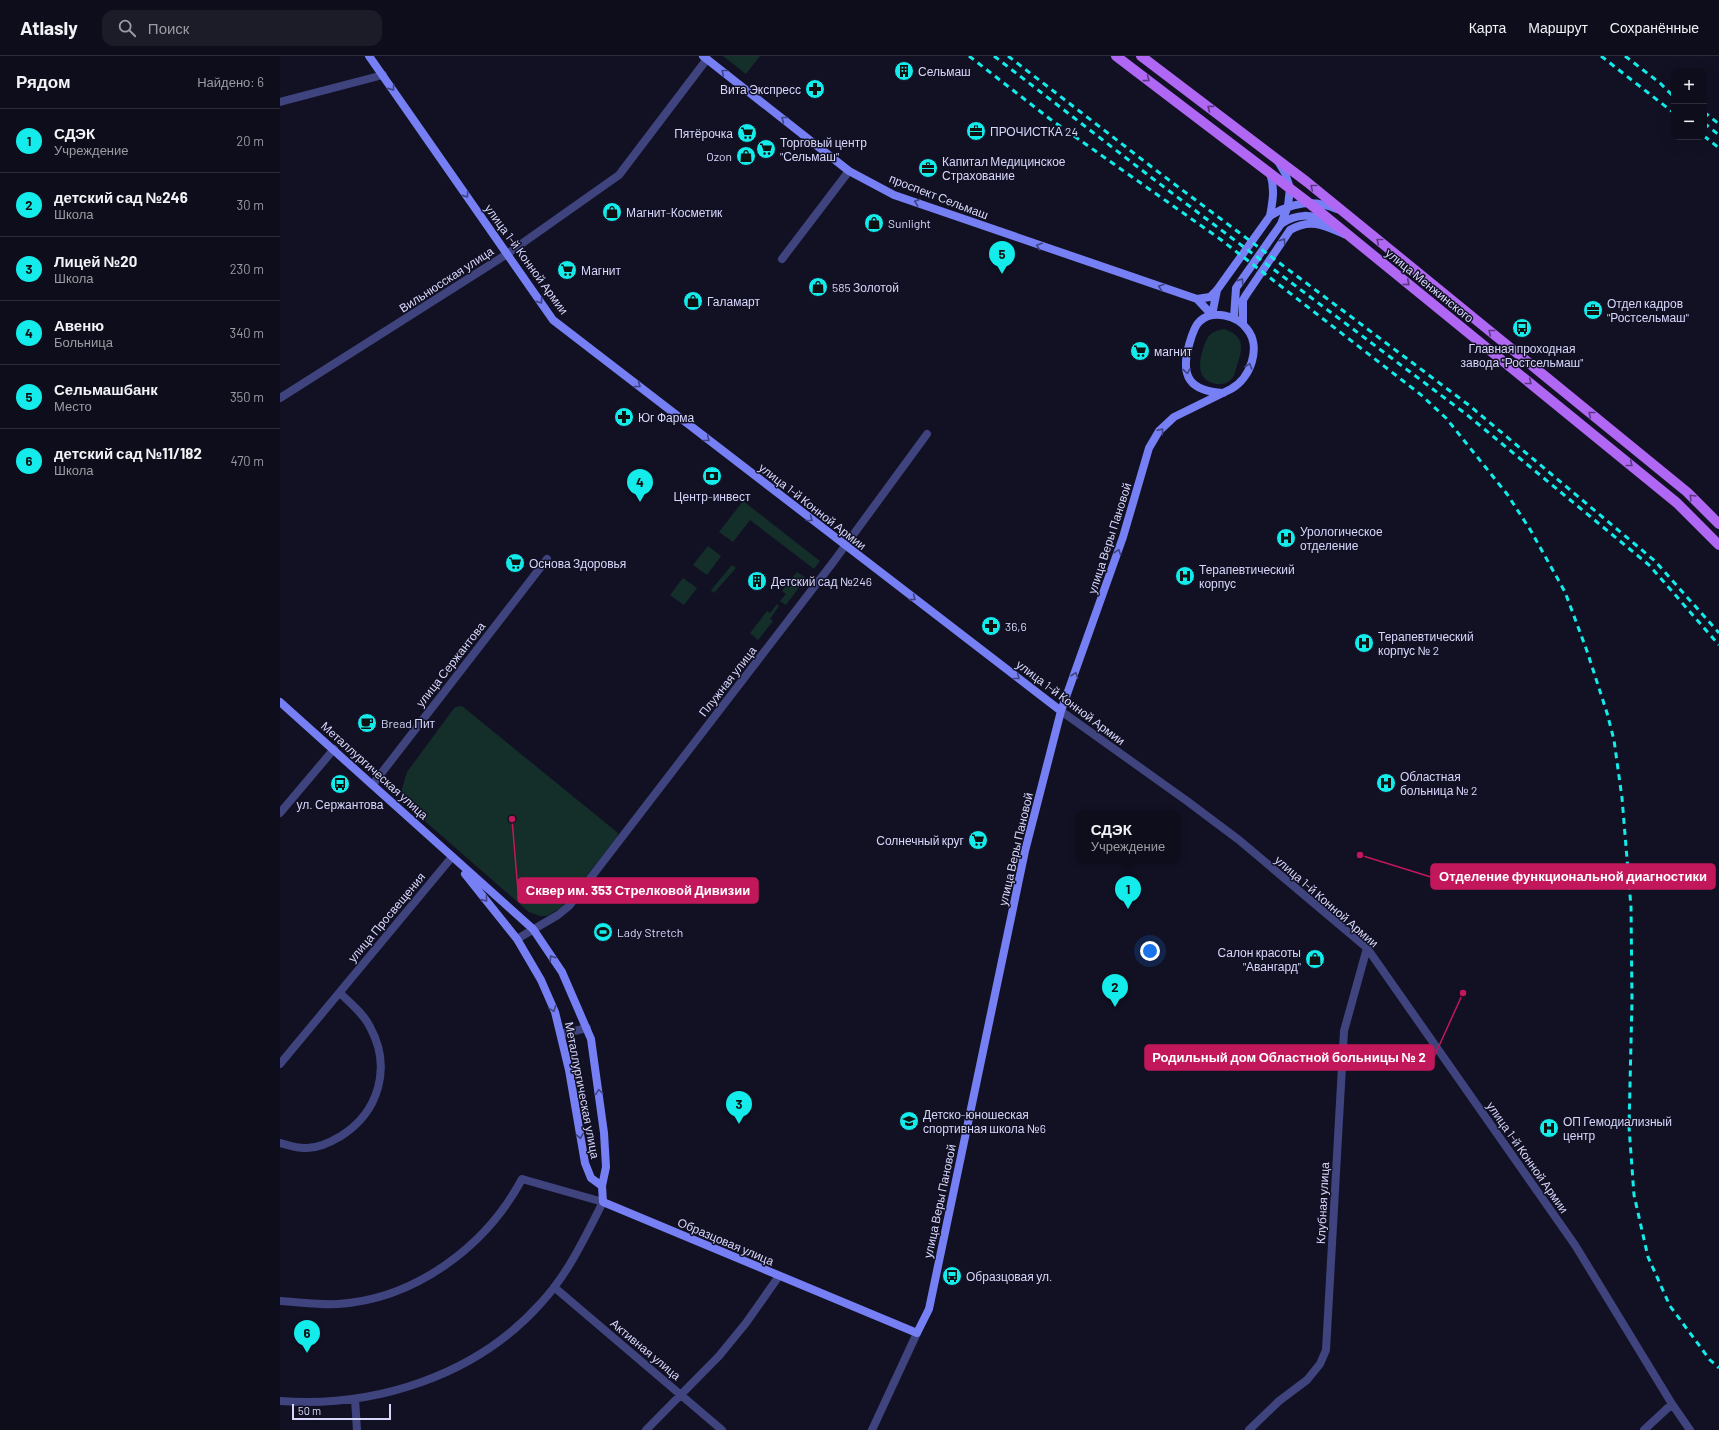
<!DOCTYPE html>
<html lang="ru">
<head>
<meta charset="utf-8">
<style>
	:root { --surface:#0e0d1b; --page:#1c1b28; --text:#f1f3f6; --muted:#9b9ca3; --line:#2e2d3a; --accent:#13ecea }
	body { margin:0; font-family:Barlow,sans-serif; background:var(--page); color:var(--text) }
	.controls { position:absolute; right:12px; top:12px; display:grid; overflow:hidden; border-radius:8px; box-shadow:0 4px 16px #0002 }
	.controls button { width:36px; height:36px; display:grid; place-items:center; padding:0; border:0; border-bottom:1px solid var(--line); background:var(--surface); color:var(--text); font:20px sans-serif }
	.scale { position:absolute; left:12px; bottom:10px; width:99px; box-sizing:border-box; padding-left:4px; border:2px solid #d7d7fc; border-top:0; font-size:11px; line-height:14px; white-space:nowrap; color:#d7d7fc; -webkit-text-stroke:3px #121124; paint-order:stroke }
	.you { position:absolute; left:870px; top:895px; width:14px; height:14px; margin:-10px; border:3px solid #fff; border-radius:50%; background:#1a73e8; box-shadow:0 0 0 6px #1a73e833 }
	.badge { display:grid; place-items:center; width:26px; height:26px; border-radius:50%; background:var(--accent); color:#111; font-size:13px; font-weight:700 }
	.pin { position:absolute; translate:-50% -33px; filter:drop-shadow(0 1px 2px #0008) }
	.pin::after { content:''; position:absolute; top:21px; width:14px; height:12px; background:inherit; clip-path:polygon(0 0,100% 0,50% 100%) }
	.popup { position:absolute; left:796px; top:755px; width:104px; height:52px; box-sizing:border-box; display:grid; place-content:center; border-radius:8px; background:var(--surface); filter:drop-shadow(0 1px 3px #0005); font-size:13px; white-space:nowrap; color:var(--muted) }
	.popup b { font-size:15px; color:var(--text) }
	.popup::after { content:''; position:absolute; left:50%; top:100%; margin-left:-8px; border:8px solid transparent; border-top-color:var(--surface) }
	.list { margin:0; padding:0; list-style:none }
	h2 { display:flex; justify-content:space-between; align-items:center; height:52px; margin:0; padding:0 16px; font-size:17px }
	h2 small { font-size:13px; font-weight:400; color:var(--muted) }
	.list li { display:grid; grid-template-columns:26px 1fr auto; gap:12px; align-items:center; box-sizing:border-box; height:64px; padding:0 16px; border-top:1px solid var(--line) }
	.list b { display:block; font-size:15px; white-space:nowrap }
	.list p { margin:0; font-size:13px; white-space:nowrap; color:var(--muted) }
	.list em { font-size:13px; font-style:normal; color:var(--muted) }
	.icon { flex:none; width:22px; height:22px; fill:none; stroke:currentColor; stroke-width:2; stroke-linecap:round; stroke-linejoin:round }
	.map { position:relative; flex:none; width:1439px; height:1374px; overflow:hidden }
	header { display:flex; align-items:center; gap:24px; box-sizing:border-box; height:56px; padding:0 20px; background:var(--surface); border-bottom:1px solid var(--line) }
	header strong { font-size:19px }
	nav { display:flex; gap:22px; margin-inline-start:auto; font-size:14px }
	.search { width:280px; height:36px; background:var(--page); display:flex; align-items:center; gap:10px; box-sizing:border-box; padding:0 14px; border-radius:12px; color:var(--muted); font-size:15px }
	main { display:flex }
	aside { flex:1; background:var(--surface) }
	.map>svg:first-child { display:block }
	.green { fill:#142e2a }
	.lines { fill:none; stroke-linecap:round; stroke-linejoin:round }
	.street { stroke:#3f447f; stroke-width:8 }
	.secondary { stroke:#7680f4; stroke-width:8 }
	.primary { stroke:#b067f3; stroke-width:10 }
	.rail { stroke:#13ecea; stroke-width:3; stroke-dasharray:6 5; stroke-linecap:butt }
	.oneway { stroke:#3f4382 }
	.oneway2 { stroke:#593881 }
	.labels { text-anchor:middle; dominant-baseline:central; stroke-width:3; stroke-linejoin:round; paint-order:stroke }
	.poi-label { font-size:12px; fill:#d7d7fc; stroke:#121124; text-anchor:start }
	.street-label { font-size:12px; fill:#d7d7fc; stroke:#121124 }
	.leader { fill:none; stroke:#c2185b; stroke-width:1.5 }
	.callout-dot { fill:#c2185b; stroke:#121124; stroke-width:1.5 }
	.callout { fill:#c2185b; stroke:#c2185b; stroke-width:1.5 }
	.callout-label { font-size:13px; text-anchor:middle; font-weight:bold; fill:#fff }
</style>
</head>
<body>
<header>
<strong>Atlasly</strong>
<div class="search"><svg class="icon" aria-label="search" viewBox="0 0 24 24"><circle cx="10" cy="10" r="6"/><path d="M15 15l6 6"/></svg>Поиск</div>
<nav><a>Карта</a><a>Маршрут</a><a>Сохранённые</a></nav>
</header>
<main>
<aside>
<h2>Рядом<small>Найдено: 6</small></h2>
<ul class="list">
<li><span class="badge">1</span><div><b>СДЭК</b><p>Учреждение</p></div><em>20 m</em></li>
<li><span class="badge">2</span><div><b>детский сад №246</b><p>Школа</p></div><em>30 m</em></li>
<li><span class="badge">3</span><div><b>Лицей №20</b><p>Школа</p></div><em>230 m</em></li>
<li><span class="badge">4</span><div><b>Авеню</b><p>Больница</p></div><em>340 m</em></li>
<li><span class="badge">5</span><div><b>Сельмашбанк</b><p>Место</p></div><em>350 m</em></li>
<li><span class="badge">6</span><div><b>детский сад №11/182</b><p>Школа</p></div><em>470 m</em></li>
</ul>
</aside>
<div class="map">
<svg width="1439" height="1374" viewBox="0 0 1439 1374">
	<rect width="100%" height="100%" fill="#121124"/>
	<!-- green -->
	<path class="green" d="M443 0H480L466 18Z
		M944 273C965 280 963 292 957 309 956 313 955 318 953 321 945 333 925 329 921 316 918 307 923 290 928 281 932 276 938 274 944 273Z
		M463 445 540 505 534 513 470 464 453 486 439 476Z
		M428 490 441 500 427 519 413 509Z
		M452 509 456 512 434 537 431 534Z
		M517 516 526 522 506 549 500 545 506 538 502 535Z
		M403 522 417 532 404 549 390 539Z
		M497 548 499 550 490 563 493 565 478 584 470 577 487 555 490 557Z
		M182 650 338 777 337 781 282 851 267 860H260L249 856 123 746 121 736 127 716 175 651Z"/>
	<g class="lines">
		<!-- street -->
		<path class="street" d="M0 46 103 19
			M502 203 569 115
			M0 342 227 198 339 119 427 3
			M781 655 907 745 959 784 1087 892 1295 1189 1392 1348 1410 1374
			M93 728 267 503
			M0 757 54 693
			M237 883 278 859 289 850 554 505 647 378
			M281 978 307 972
			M0 1008 172 801
			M0 1087C8 1089 16 1092 24 1092 36 1093 51 1086 61 1080 99 1056 112 1011 90 971 84 958 70 947 60 937
			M274 1231 442 1374
			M0 1245C19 1246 39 1249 58 1248 136 1243 206 1190 242 1123L323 1146C305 1181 288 1218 261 1247 196 1320 95 1352 0 1345
			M75 1343 77 1374
			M366 1374 439 1300 466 1267 499 1220
			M592 1374 637 1277
			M969 1374 999 1345 1027 1324 1040 1308 1046 1294 1064 975 1087 892
			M1364 1374 1392 1348"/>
		<!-- secondary -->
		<path class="secondary" d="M89 0 273 264 781 655
			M423 0 569 115 614 139 917 243 932 259
			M990 117C995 132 993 144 990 160
			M1001 168C1017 157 1031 158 1049 166
			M917 243 930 241 937 234 990 160C1012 146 1033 143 1057 153
			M932 259 937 234
			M954 262 956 232 1001 168 1008 150 1010 132 1005 117 998 105
			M963 268V244L966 239 1010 174C1030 162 1044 169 1064 178
			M0 646 253 873 282 916 311 983 324 1077 326 1111 322 1130 323 1146 637 1277 649 1253 745 795 781 655 843 481 869 392 879 375 894 361 951 333C970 323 982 291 967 273 958 260 933 253 920 265 914 270 911 282 909 289 900 321 910 335 943 337
			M185 818 237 883 261 924 275 956 289 1014 305 1107 311 1122 322 1130"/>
		<!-- primary -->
		<path class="primary" d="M836 0 1029 147 1397 447 1439 489
			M861 0 1027 126 1407 436 1439 468"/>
		<!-- rail -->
		<path class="rail" d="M689 0 770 63 940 183 1140 338 1166 362 1227 438 1251 475 1285 536 1307 595 1327 657 1334 684 1342 742 1351 851 1352 945 1349 1071 1354 1139 1368 1201 1390 1250 1430 1304 1439 1312
			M714 0 872 122 1186 358 1369 509 1439 589
			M728 0 877 115 1190 350 1375 505 1439 577
			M1321 0 1394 57
			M1345 0 1380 27 1394 41
			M1424 56 1439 68
			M1424 67 1439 79
			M1424 80 1439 92"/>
	</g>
	<!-- one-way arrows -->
	<defs><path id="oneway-chevron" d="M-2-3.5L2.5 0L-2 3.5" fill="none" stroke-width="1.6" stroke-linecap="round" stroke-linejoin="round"/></defs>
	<g class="oneway">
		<use href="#oneway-chevron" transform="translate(444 16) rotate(-141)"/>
		<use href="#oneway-chevron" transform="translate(112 32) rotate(55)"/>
		<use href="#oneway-chevron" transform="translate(504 63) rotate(-142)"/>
		<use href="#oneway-chevron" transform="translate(186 139) rotate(55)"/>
		<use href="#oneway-chevron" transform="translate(637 146) rotate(-161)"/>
		<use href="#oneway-chevron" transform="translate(1003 185) rotate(-56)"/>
		<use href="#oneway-chevron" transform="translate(759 190) rotate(-161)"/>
		<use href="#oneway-chevron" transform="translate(961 225) rotate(-55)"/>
		<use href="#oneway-chevron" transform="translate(881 231) rotate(-161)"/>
		<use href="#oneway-chevron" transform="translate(260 245) rotate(55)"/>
		<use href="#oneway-chevron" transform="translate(969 310) rotate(-71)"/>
		<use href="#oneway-chevron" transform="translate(907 315) rotate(81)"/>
		<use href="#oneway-chevron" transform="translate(358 329) rotate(37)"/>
		<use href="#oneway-chevron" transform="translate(881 375) rotate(-49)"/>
		<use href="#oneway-chevron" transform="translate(427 383) rotate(38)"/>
		<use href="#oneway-chevron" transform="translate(530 463) rotate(38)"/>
		<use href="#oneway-chevron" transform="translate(838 496) rotate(-71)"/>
		<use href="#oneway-chevron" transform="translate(633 542) rotate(37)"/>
		<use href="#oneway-chevron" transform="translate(795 619) rotate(-71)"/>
		<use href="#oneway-chevron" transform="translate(737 621) rotate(38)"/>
		<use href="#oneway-chevron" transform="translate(205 843) rotate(51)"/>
		<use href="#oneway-chevron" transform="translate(272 902) rotate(-124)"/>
		<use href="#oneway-chevron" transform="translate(273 953) rotate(69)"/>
		<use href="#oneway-chevron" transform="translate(319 1036) rotate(-98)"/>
		<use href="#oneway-chevron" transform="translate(300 1080) rotate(80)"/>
	</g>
	<g class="oneway2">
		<use href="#oneway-chevron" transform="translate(867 23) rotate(37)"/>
		<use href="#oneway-chevron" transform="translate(930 52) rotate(-143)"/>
		<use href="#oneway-chevron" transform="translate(1033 131) rotate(-141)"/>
		<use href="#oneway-chevron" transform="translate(1099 185) rotate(-141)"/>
		<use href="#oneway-chevron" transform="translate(1127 227) rotate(40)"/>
		<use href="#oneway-chevron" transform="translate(1211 276) rotate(-141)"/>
		<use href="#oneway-chevron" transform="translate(1249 326) rotate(39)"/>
		<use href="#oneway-chevron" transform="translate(1311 358) rotate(-141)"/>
		<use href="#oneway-chevron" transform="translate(1350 408) rotate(39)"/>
		<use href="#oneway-chevron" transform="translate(1412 441) rotate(-135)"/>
	</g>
	<!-- icons -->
	<defs>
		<symbol id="building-disc" viewBox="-11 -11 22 22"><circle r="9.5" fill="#13ecea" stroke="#121124"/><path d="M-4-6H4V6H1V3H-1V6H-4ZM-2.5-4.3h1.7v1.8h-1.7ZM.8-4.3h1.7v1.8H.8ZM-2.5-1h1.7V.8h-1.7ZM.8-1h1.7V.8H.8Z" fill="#111"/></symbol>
		<symbol id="pharmacy-disc" viewBox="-11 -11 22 22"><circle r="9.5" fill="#13ecea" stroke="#121124"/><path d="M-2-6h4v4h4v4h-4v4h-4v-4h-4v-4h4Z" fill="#111"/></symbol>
		<symbol id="office-disc" viewBox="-11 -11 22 22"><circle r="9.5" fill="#13ecea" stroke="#121124"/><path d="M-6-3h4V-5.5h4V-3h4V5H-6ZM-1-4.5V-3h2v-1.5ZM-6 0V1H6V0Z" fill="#111"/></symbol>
		<symbol id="supermarket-disc" viewBox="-11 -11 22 22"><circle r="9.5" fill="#13ecea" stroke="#121124"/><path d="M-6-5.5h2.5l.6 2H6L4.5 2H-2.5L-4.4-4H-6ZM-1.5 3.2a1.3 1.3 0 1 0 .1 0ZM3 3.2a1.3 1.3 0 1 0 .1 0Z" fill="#111"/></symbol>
		<symbol id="shop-disc" viewBox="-11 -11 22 22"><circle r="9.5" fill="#13ecea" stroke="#121124"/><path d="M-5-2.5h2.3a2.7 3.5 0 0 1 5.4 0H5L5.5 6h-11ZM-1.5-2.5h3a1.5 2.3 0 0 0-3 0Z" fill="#111"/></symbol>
		<symbol id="bus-disc" viewBox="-11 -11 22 22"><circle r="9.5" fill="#13ecea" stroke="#121124"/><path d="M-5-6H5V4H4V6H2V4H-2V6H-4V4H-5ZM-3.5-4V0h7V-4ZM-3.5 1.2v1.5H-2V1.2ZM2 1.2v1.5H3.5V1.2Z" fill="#111"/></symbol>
		<symbol id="bank-disc" viewBox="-11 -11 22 22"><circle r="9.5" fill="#13ecea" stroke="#121124"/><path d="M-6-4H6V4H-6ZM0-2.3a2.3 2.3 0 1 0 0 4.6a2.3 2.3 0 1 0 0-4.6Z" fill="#111"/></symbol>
		<symbol id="hospital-disc" viewBox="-11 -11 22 22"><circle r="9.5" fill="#13ecea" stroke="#121124"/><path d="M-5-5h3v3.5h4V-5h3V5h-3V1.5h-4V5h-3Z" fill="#111"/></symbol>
		<symbol id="cafe-disc" viewBox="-11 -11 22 22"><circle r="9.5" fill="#13ecea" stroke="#121124"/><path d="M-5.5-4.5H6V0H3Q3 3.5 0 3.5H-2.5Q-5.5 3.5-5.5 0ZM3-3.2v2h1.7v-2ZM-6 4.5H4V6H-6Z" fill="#111"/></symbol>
		<symbol id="stadium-disc" viewBox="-11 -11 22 22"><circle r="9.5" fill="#13ecea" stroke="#121124"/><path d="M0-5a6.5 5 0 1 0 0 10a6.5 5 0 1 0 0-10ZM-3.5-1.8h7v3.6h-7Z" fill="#111"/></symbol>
		<symbol id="school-disc" viewBox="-11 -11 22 22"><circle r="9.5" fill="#13ecea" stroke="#121124"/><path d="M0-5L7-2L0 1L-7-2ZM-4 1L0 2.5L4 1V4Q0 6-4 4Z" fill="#111"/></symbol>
	</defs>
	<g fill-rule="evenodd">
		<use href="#building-disc" x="613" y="4" width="22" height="22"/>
		<use href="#pharmacy-disc" x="524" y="22" width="22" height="22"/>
		<use href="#office-disc" x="685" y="64" width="22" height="22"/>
		<use href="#supermarket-disc" x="456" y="66" width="22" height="22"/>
		<use href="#supermarket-disc" x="475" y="82" width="22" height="22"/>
		<use href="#shop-disc" x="455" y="89" width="22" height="22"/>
		<use href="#office-disc" x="637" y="101" width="22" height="22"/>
		<use href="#shop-disc" x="321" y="145" width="22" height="22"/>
		<use href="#shop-disc" x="583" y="156" width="22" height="22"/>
		<use href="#supermarket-disc" x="276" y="203" width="22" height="22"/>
		<use href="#shop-disc" x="527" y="220" width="22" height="22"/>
		<use href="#shop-disc" x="402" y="234" width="22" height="22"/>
		<use href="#office-disc" x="1302" y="243" width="22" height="22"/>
		<use href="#bus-disc" x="1231" y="261" width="22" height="22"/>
		<use href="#supermarket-disc" x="849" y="284" width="22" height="22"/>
		<use href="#pharmacy-disc" x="333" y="350" width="22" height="22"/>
		<use href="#bank-disc" x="421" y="409" width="22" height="22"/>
		<use href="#hospital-disc" x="995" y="471" width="22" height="22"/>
		<use href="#supermarket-disc" x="224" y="496" width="22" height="22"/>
		<use href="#hospital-disc" x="894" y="509" width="22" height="22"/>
		<use href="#building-disc" x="466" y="514" width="22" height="22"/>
		<use href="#pharmacy-disc" x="700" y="559" width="22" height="22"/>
		<use href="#hospital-disc" x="1073" y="576" width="22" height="22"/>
		<use href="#cafe-disc" x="76" y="656" width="22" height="22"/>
		<use href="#hospital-disc" x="1095" y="716" width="22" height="22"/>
		<use href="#bus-disc" x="49" y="717" width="22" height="22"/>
		<use href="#supermarket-disc" x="687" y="773" width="22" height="22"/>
		<use href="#stadium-disc" x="312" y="865" width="22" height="22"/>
		<use href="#shop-disc" x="1024" y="892" width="22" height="22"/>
		<use href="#school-disc" x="618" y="1054" width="22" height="22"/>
		<use href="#hospital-disc" x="1258" y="1061" width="22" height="22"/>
		<use href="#bus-disc" x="661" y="1209" width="22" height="22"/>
	</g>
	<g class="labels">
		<!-- poi labels -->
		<g class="poi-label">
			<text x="638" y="15">Сельмаш</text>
			<text x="521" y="33" text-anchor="end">Вита Экспресс</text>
			<text x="710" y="75">ПРОЧИСТКА 24</text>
			<text x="453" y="77" text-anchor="end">Пятёрочка</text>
			<text x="500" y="86">Торговый центр<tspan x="500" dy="14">"Сельмаш"</tspan></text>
			<text x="452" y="100" text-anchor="end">Ozon</text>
			<text x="662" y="105">Капитал Медицинское<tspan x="662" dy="14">Страхование</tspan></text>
			<text x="346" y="156">Магнит-Косметик</text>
			<text x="608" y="167">Sunlight</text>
			<text x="301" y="214">Магнит</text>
			<text x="552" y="231">585 Золотой</text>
			<text x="427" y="245">Галамарт</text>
			<text x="1327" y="247">Отдел кадров<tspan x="1327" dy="14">"Ростсельмаш"</tspan></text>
			<text x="1242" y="292" text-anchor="middle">Главная проходная<tspan x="1242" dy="14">завода "Ростсельмаш"</tspan></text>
			<text x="874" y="295">магнит</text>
			<text x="358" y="361">Юг Фарма</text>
			<text x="432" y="440" text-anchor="middle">Центр-инвест</text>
			<text x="1020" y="475">Урологическое<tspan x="1020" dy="14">отделение</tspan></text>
			<text x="249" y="507">Основа Здоровья</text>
			<text x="919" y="513">Терапевтический<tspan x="919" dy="14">корпус</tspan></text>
			<text x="491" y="525">Детский сад №246</text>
			<text x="725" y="570">36,6</text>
			<text x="1098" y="580">Терапевтический<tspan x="1098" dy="14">корпус № 2</tspan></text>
			<text x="101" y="667">Bread Пит</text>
			<text x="1120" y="720">Областная<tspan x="1120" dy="14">больница № 2</tspan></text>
			<text x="60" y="748" text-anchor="middle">ул. Сержантова</text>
			<text x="684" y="784" text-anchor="end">Солнечный круг</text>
			<text x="337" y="876">Lady Stretch</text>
			<text x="1021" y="896" text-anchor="end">Салон красоты<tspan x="1021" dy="14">"Авангард"</tspan></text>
			<text x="643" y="1058">Детско-юношеская<tspan x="643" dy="14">спортивная школа №6</tspan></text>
			<text x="1283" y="1065">ОП Гемодиализный<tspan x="1283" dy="14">центр</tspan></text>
			<text x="686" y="1220">Образцовая ул.</text>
		</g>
		<!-- street labels -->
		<g class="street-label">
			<text transform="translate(659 140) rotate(21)">проспект Сельмаш</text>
			<text transform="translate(247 203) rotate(54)">улица 1-й Конной Армии</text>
			<text transform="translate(166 223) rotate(-33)">Вильнюсская улица</text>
			<text transform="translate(1150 229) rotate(39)">улица Менжинского</text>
			<text transform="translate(533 450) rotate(38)">улица 1-й Конной Армии</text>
			<text transform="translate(829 482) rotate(-72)">улица Веры Пановой</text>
			<text transform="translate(170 608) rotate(-52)">улица Сержантова</text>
			<text transform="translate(447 625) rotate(-52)">Плужная улица</text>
			<text transform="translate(791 646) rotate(37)">улица 1-й Конной Армии</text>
			<text transform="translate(95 714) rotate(42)">Металлургическая улица</text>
			<text transform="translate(735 793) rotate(-77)">улица Веры Пановой</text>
			<text transform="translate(1047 845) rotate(41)">улица 1-й Конной Армии</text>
			<text transform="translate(106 861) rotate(-50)">улица Просвещения</text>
			<text transform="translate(303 1034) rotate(79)">Металлургическая улица</text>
			<text transform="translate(1248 1101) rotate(55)">улица 1-й Конной Армии</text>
			<text transform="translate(659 1145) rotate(-78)">улица Веры Пановой</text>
			<text transform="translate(1042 1147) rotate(-87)">Клубная улица</text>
			<text transform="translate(446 1185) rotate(23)">Образцовая улица</text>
			<text transform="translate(366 1293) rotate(40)">Активная улица</text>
		</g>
	</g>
	<!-- callouts -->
	<path class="leader" d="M1080 799L1151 821M232 763L238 835M1183 937L1154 1001"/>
	<g class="callout-dot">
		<circle cx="1080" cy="799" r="4"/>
		<circle cx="232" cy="763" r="4"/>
		<circle cx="1183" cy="937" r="4"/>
	</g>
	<g class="callout">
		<rect x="1151" y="808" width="284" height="25" rx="4"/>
		<rect x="238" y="822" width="240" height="25" rx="4"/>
		<rect x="865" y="989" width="289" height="25" rx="4"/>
	</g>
	<g class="callout-label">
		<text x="1293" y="825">Отделение функциональной диагностики</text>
		<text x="358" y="839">Сквер им. 353 Стрелковой Дивизии</text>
		<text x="1009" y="1006">Родильный дом Областной больницы № 2</text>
	</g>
</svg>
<div class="controls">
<button>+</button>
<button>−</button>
</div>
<div class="scale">50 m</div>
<div class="you"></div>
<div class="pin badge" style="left:848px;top:853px">1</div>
<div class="popup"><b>СДЭК</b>Учреждение</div>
<div class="pin badge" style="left:835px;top:951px">2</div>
<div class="pin badge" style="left:459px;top:1068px">3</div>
<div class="pin badge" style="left:360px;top:446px">4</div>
<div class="pin badge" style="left:722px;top:218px">5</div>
<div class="pin badge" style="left:27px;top:1297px">6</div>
</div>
</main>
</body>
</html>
